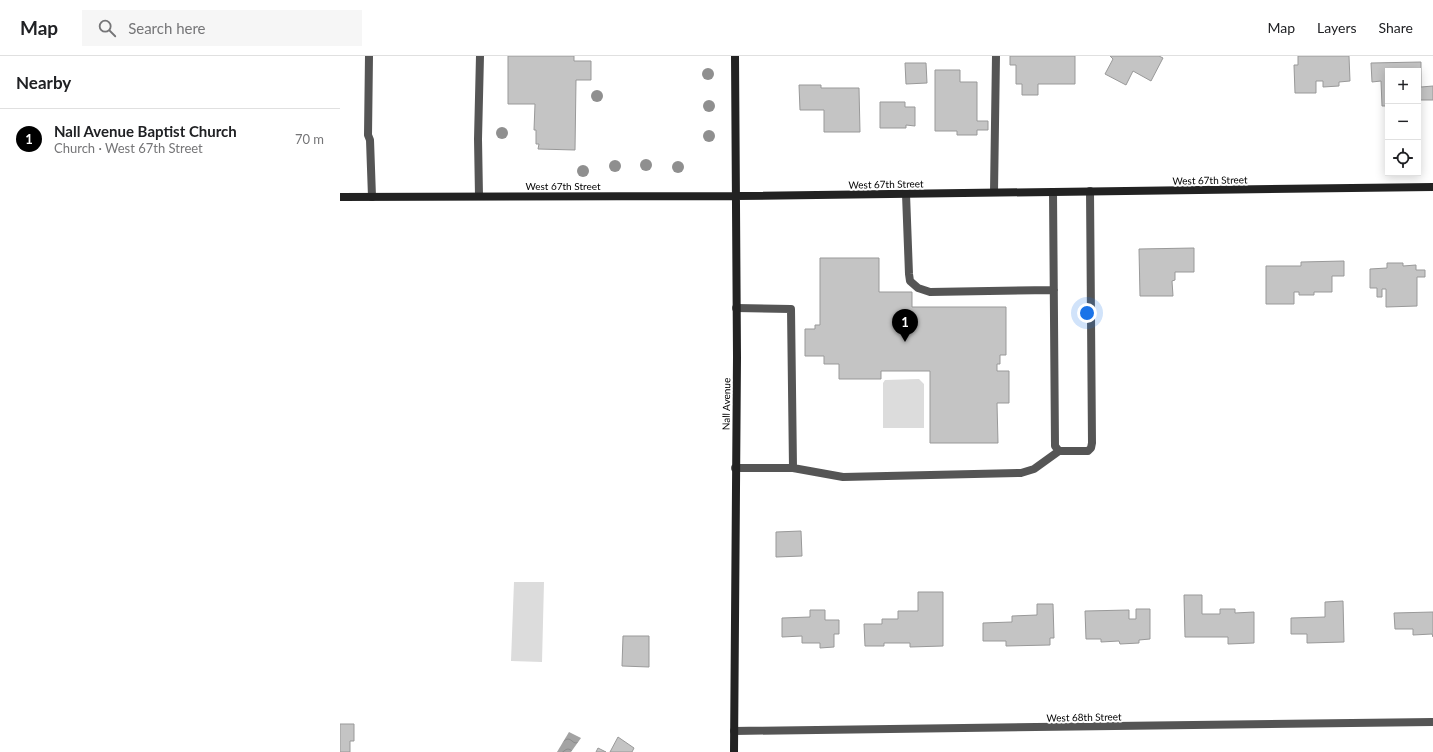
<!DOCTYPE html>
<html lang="en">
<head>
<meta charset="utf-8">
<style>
	:root { --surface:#fff; --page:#f6f6f6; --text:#202124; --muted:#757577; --line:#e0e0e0; --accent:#000 }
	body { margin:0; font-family:Lato,sans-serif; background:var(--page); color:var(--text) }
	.controls { position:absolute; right:12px; top:12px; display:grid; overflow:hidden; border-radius:0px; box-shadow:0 2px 10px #0003 }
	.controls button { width:36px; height:36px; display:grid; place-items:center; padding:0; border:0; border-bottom:1px solid var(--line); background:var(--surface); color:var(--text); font:20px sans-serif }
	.you { position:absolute; left:747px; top:257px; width:14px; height:14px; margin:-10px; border:3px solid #fff; border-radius:50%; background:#1a73e8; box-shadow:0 0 0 6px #1a73e833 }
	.badge { display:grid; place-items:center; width:26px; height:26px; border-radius:50%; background:var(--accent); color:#fff; font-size:13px; font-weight:700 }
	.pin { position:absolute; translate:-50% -33px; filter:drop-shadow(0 1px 2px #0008) }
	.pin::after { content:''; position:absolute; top:21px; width:14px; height:12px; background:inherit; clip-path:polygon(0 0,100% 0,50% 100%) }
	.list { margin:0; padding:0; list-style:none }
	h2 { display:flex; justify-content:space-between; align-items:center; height:52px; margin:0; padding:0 16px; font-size:17px }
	h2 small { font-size:13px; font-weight:400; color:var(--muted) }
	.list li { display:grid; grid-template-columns:26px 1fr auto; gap:12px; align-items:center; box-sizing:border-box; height:60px; padding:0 16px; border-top:1px solid var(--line) }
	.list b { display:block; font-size:15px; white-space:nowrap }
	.list p { margin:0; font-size:13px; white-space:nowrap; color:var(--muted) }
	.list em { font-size:13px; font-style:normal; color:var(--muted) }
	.icon { flex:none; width:22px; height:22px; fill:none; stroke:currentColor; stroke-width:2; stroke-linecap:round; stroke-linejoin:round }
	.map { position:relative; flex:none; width:1093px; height:696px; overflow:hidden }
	header { display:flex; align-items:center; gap:24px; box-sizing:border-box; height:56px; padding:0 20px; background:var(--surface); border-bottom:1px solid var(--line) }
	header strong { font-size:19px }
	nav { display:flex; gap:22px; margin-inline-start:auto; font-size:14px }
	.search { width:280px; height:36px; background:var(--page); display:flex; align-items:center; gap:10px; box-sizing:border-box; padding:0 14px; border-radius:0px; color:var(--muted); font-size:15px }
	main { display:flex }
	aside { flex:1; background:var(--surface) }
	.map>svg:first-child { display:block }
	.park { fill:#dcdcdc }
	.water { fill:url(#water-waves) }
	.building { fill:#c4c4c4; stroke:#999 }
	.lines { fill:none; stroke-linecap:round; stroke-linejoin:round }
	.lane { stroke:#555; stroke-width:8 }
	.street { stroke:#555; stroke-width:8 }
	.secondary { stroke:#222; stroke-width:8 }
	.tree { fill:#8f8f8f }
	.labels { text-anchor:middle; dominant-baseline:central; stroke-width:4; stroke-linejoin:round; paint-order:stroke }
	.street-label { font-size:10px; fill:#000; stroke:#fff }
</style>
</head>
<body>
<header>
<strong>Map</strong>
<div class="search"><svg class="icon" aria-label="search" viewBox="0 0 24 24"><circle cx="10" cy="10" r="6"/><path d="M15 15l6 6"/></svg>Search here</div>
<nav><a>Map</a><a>Layers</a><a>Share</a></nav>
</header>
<main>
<aside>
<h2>Nearby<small></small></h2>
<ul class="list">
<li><span class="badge">1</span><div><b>Nall Avenue Baptist Church</b><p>Church · West 67th Street</p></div><em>70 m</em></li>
</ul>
</aside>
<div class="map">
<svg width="1093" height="696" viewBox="0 0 1093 696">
	<defs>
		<pattern id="water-waves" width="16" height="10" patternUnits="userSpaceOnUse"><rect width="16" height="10" fill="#a3a3a3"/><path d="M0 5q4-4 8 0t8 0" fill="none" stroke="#8b8b8b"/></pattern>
	</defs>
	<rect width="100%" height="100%" fill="#fff"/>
	<!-- park -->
	<path class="park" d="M579 323 584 328V372H543V327L545 324Z
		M174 526H204L202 606 171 605Z"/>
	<!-- water -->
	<path class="water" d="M229 676 241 682 231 696H217Z"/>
	<!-- building -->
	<path class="building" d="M168 0H234V5H251V24H236L235 94 198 93 199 88H196V74H194L195 48H168Z
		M670 0H735V28H698V39H682V28H676V9H670Z
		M770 0H819L823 2 811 25 793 15 786 29 765 18 773 3Z
		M958 0H1009L1010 25 999 26V30L983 31V25H976V37H955L954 9H958Z
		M1081 6V31L1093 30V44H1078V15H1048V50H1042L1041 25 1032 26 1031 7Z
		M565 7H586L587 27 566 28Z
		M595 14H620V26H637V65H648V74H637V79H617V75H595Z
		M459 29H481V32H519L520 76H484V54H460Z
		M540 46H565V51H575V70L566 69V72H540Z
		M854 192V216H835V224L832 225 833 240H800L799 193Z
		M480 202H539V236H572V251H666V299H660V308H657V315H669V347H657L658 387H590V315H541V323H499V308H484V300H465V273H475V269H480Z
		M1004 205V220H992V236H974V239H959V236H954V248H926V210H961V206Z
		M1047 207H1063V210L1076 209V214H1085V221H1077V250L1046 251V233H1042V241H1037V232H1030V213L1047 212Z
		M461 475 462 500 436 501V476Z
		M578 536H603V590L570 591V587H544V590H525L524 568H542V563H558V555H578Z
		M844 539H862V558H880V553H895V557L914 556V587L888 588V581H845Z
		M1003 545 1004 586 967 587V578H951V562L985 561V546Z
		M697 548H713L714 582H710V589L666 590V585H643V567L672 566V560L697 559Z
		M796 553H810V583L799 584V587L780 588 779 585 761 586V583H746L745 555 789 554V563H796Z
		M470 554H485V564H499V578H494V591L480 592V587H462V580L442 581V562L470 561Z
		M1093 556V581L1092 578 1073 579V573H1055L1054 557Z
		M283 580H309V611L282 610Z
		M0 668H14V685H10V696H0Z
		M278 681 294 692 292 696H270Z
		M258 692 266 696H256Z"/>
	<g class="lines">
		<!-- lane -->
		<path class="lane" d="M29 0 28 79 30 84 32 141
			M654 136 656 0
			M713 136 715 390 719 395H748L751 392 752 387 750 135
			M566 138 569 218 570 225 578 232 590 236 714 234
			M139 140 138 83 140 0
			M396 252 451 253 453 412 503 421 681 417 694 413 719 395
			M395 412H453"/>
		<!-- street -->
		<path class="street" d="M394 675 1093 666"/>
		<!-- secondary -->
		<path class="secondary" d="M0 141 395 140 1093 131
			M394 696 397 301 395 0"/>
	</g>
	<!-- trees -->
	<g class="tree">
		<circle cx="368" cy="18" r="6"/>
		<circle cx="257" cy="40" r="6"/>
		<circle cx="369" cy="50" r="6"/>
		<circle cx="162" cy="77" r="6"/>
		<circle cx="369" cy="80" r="6"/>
		<circle cx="306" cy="109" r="6"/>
		<circle cx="275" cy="110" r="6"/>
		<circle cx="338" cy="111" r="6"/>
		<circle cx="243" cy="115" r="6"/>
	</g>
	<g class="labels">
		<!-- street labels -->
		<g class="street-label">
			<text transform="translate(870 124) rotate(-1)">West 67th Street</text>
			<text transform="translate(546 128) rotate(-1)">West 67th Street</text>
			<text x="223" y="130">West 67th Street</text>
			<text transform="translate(386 348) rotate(-89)">Nall Avenue</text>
			<text transform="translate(744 661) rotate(-1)">West 68th Street</text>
		</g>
	</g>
</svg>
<div class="controls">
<button>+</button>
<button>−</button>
<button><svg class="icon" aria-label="locate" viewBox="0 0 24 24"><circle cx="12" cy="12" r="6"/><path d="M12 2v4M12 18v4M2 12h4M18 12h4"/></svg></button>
</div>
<div class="you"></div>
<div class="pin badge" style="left:565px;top:286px">1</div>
</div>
</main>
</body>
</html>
